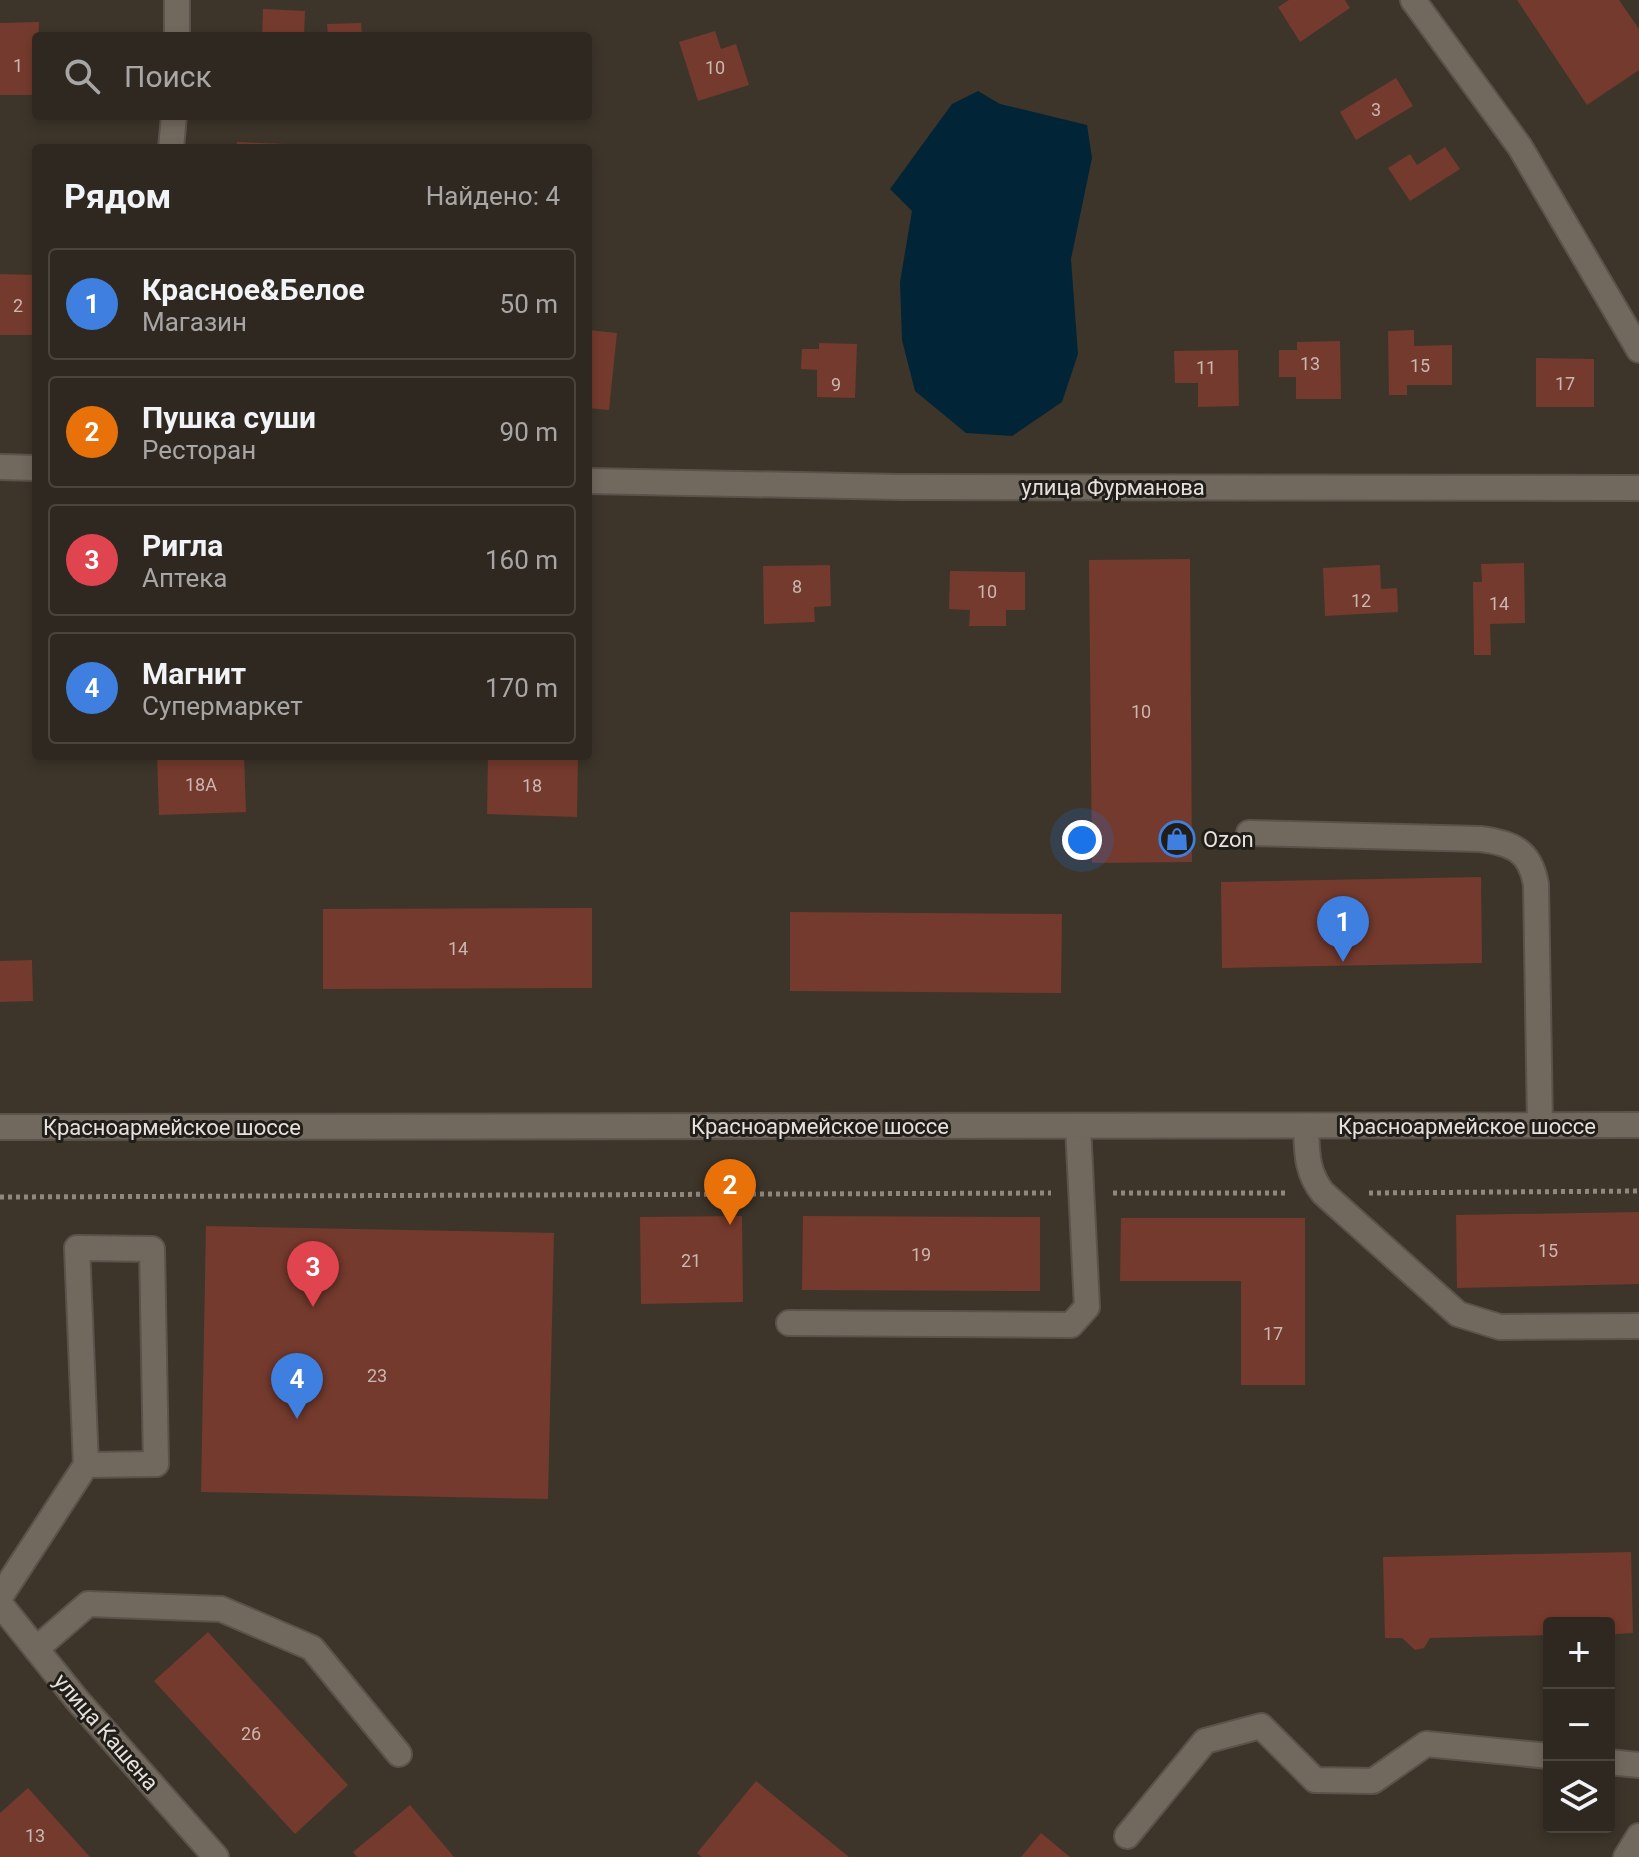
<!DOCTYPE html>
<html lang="ru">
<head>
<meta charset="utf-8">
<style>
	:root { --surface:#2e2820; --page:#3a342d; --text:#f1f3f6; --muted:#a7a6a5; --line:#49443e; --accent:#d6ab8b }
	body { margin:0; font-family:Roboto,sans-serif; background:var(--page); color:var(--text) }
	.controls { position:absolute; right:24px; bottom:24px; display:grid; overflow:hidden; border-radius:8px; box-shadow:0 4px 12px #0003 }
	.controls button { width:72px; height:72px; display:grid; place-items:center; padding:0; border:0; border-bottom:2px solid var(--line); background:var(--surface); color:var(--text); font:40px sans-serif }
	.you { position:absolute; left:1082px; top:840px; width:28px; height:28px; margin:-20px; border:6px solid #fff; border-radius:50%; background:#1a73e8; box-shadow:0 0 0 12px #1a73e833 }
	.badge { display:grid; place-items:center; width:52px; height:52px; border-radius:50%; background:var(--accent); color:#fff; font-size:26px; font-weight:700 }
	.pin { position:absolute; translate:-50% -66px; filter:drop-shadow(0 2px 4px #0008) }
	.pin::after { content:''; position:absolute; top:42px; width:28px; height:24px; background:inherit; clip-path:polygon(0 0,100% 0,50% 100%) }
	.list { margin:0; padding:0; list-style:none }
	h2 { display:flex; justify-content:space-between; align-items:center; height:104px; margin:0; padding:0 32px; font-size:34px }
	h2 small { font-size:26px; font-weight:400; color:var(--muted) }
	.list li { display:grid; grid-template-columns:52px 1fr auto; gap:24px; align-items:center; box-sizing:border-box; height:112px; margin:0 16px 16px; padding:0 16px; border:2px solid var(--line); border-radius:8px }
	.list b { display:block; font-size:30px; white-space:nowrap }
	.list p { margin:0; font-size:26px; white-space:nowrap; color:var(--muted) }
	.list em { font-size:26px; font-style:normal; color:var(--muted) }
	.icon { flex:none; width:44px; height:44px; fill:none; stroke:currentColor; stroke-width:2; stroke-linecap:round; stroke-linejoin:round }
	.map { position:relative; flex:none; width:1639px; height:1857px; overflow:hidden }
	.search { position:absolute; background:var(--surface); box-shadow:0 4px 12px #0003; left:32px; top:32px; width:560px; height:88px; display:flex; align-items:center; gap:20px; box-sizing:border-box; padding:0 28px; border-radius:8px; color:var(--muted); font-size:30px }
	.panel { position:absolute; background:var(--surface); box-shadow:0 4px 12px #0003; left:32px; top:144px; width:560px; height:616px; border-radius:8px }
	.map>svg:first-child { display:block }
	.water { fill:#012536 }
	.building { fill:#743a2d }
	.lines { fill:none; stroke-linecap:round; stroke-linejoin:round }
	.minor-casing { stroke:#5a534b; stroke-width:28 }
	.path { stroke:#8f887f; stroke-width:5; stroke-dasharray:4 4; stroke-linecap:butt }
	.minor { stroke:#72695e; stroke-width:24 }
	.labels { text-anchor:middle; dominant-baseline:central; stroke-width:6; stroke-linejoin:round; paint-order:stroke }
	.number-label { font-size:18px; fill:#cab7b0 }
	.street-label { font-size:22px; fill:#e6e1db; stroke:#211d18 }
	.poi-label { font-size:22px; fill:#e6e1db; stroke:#211d18; text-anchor:start }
</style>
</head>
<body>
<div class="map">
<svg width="1639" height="1857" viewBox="0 0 1639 1857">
	<rect width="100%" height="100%" fill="#3d352a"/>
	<!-- water -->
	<path class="water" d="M978 91 1000 104 1087 125 1092 158 1071 259 1078 354 1062 402 1012 436 966 433 915 391 902 340 900 282 912 211 890 189 952 104Z"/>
	<!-- building -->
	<path class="building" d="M1289 0H1345L1350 8 1300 42 1278 7Z
		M1517 0H1619L1639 29V70L1587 105Z
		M263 9 305 11 304 36H262Z
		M39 22 36 95H0V23Z
		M361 23 362 36H328L327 24Z
		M715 31 721 49 736 44 749 85 698 101 679 42Z
		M1396 78 1413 106 1356 140 1340 112Z
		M237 142 286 144V148H237Z
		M1445 147 1460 169 1410 201 1388 168 1410 154 1417 165Z
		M0 274 36 275V335H0Z
		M588 330 617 333 609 410 588 408Z
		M1414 330V346L1452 345V385H1407V395H1389L1388 331Z
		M1340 341 1341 399H1296V377H1279V350H1297V342Z
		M819 343 857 344 855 398 817 397V370L801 369 802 349H819Z
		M1238 350 1239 406 1198 407V383H1175L1174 351Z
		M1536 358 1594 359V407H1536Z
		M1190 559 1192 862 1092 863 1089 560Z
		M1524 563 1525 623 1490 624 1491 655H1474L1473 582H1482L1481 564Z
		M830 565 831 606 814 607 815 622 764 624 763 566Z
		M1380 565 1381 589 1397 588 1398 612 1325 616 1323 568Z
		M950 571 1025 572V610H1006V626H969L970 610 949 609Z
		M157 756H244L246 812 159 815Z
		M488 756H578L577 817 487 814Z
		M1481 877 1482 963 1222 968 1221 882Z
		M592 908V988L323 989V909Z
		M790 912 1062 914 1061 993 790 991Z
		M32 960 33 1001 0 1002V961Z
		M1639 1212V1284L1457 1288 1456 1215Z
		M742 1216 743 1302 641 1304 640 1217Z
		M803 1216 1040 1217V1291L802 1290Z
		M1121 1218H1305V1385H1241V1281H1120Z
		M206 1226 554 1233 548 1499 201 1492Z
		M1631 1552 1633 1633 1616 1634 1609 1644V1623H1549V1635L1430 1638 1424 1648 1415 1650 1402 1638H1385L1383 1557Z
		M208 1632 348 1785 295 1834 154 1681Z
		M756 1781 849 1857H702L697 1853Z
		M28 1788 90 1857H0V1813Z
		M410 1805 454 1857H357L353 1852Z
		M1041 1833 1070 1857H1021Z"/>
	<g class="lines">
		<defs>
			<path id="minor" d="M177 0V36
				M1413 0 1520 147 1639 350
				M171 148 174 116
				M0 467 36 468
				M588 481 900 487 1639 488
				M1249 833 1480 839C1513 843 1530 851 1536 884L1540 1125
				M1306 1126C1307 1152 1306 1172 1323 1193L1458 1314 1500 1327 1639 1326
				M0 1127 1639 1125
				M789 1323 1071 1325 1087 1307 1078 1126
				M0 1597 86 1465 77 1248 152 1249 156 1464 86 1465
				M0 1604 78 1701 216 1857
				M36 1649 88 1604 221 1609 312 1648 399 1754
				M1609 1762 1639 1765
				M1127 1836 1205 1741 1261 1726 1315 1780 1373 1781 1426 1744 1549 1756
				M1626 1857 1639 1836"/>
		</defs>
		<!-- minor casing -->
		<use href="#minor" class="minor-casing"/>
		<!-- path -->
		<path class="path" d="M1113 1193H1287
			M1369 1193 1639 1191
			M0 1197 1051 1193"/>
		<!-- minor -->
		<use href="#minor" class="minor"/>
	</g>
	<!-- icons -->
	<defs>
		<symbol id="shop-ring" viewBox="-11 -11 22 22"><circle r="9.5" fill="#211d18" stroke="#3f7fe0" stroke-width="1.5"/><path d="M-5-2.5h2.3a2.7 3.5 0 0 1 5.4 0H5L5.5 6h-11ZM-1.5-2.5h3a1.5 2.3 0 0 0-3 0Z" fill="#3f7fe0"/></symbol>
	</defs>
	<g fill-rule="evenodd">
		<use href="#shop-ring" x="1157" y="819" width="40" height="40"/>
	</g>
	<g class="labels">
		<!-- number labels -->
		<g class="number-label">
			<text x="18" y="65">1</text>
			<text x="715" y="67">10</text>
			<text x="1376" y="109">3</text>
			<text x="18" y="305">2</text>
			<text x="1310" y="363">13</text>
			<text x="1420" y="365">15</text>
			<text x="1206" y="367">11</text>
			<text x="1565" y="383">17</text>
			<text x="836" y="384">9</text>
			<text x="797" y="586">8</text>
			<text x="987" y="591">10</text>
			<text x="1361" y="600">12</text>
			<text x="1499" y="603">14</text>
			<text x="1141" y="711">10</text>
			<text x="201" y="784">18А</text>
			<text x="532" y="785">18</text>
			<text x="458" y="948">14</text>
			<text x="1548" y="1250">15</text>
			<text x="921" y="1254">19</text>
			<text x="691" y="1260">21</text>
			<text x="1273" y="1333">17</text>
			<text x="377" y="1375">23</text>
			<text x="251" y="1733">26</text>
			<text x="35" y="1835">13</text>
		</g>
		<!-- street labels -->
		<g class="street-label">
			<text x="1113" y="487">улица Фурманова</text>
			<text x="820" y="1126">Красноармейское шоссе</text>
			<text x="1467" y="1126">Красноармейское шоссе</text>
			<text x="172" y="1127">Красноармейское шоссе</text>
			<text transform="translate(106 1732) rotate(49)">улица Кашена</text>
		</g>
		<!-- poi labels -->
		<g class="poi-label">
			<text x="1203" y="839">Ozon</text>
		</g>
	</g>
</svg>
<div class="controls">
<button>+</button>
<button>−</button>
<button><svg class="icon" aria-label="layers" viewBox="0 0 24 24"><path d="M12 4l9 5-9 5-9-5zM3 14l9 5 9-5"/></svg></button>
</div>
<div class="you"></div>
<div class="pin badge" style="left:1343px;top:962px;background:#3f7fe0">1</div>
<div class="pin badge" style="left:730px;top:1225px;background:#e8710a">2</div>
<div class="pin badge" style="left:313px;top:1307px;background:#e0444e">3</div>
<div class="pin badge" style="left:297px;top:1419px;background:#3f7fe0">4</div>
<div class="search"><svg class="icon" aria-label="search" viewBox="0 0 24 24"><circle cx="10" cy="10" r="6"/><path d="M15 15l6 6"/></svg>Поиск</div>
<section class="panel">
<h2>Рядом<small>Найдено: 4</small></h2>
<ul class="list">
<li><span class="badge" style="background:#3f7fe0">1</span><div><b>Красное&amp;Белое</b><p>Магазин</p></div><em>50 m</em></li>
<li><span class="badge" style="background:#e8710a">2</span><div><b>Пушка суши</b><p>Ресторан</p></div><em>90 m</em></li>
<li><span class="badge" style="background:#e0444e">3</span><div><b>Ригла</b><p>Аптека</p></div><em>160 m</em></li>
<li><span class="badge" style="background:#3f7fe0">4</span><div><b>Магнит</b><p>Супермаркет</p></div><em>170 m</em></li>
</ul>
</section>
</div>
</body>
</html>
